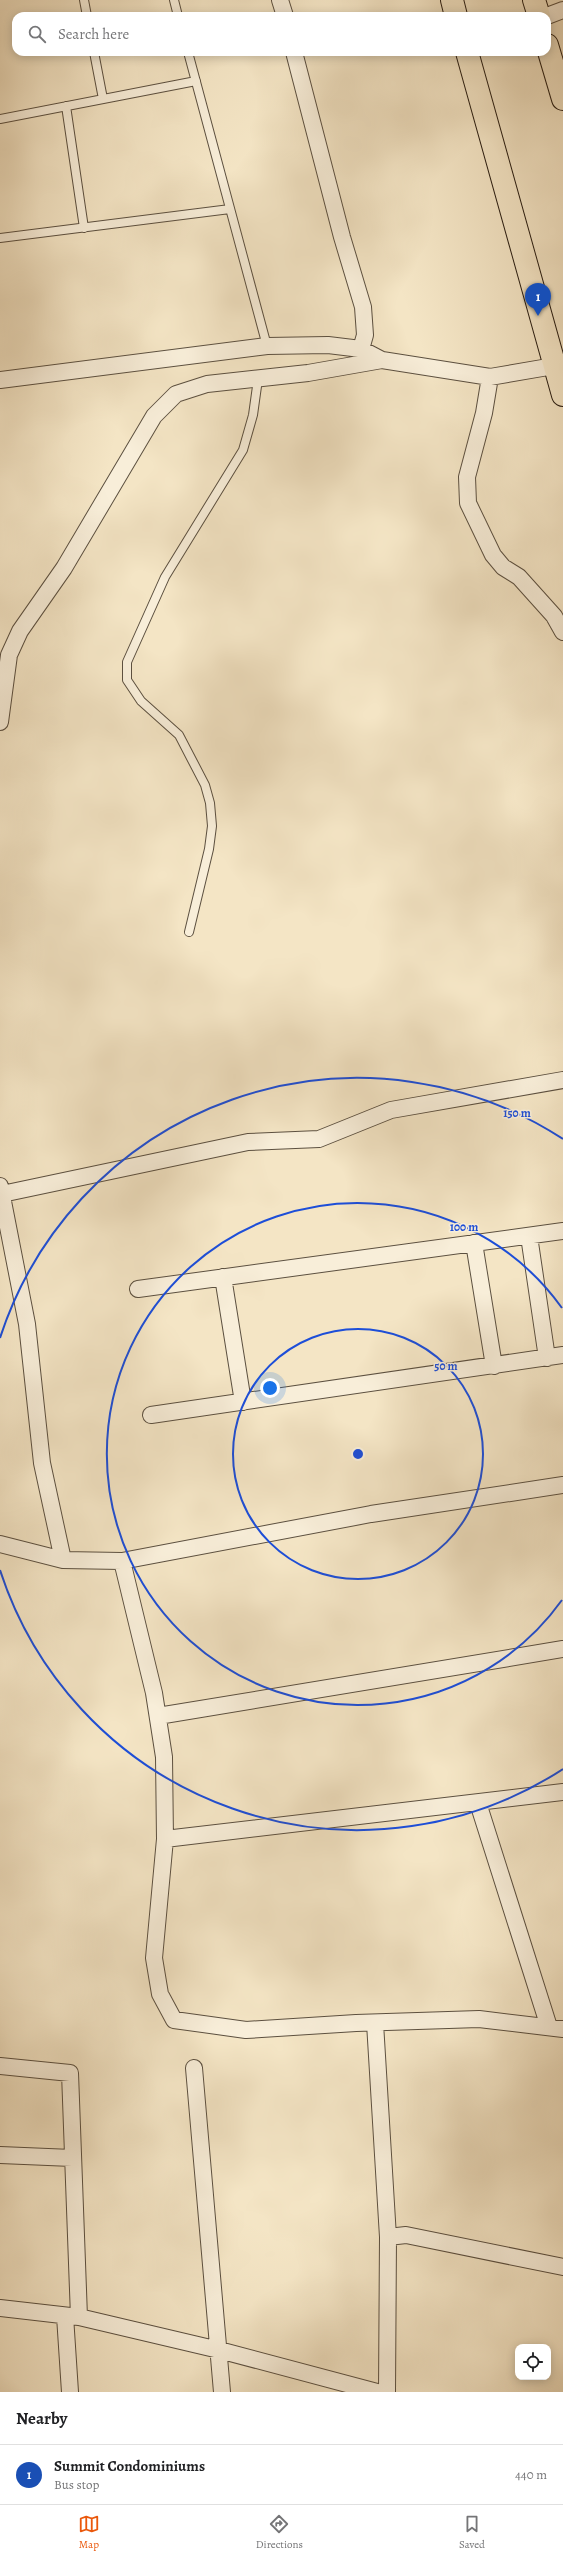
<!DOCTYPE html>
<html lang="en">
<head>
<meta charset="utf-8">
<style>
	:root { --surface:#fff; --page:#f2f2f2; --text:#202124; --muted:#757577; --line:#e0e0e0; --accent:#ea580c }
	body { margin:0; font-family:Alegreya,serif; background:var(--page); color:var(--text) }
	.controls { position:absolute; right:12px; bottom:12px; display:grid; overflow:hidden; border-radius:8px; box-shadow:0 2px 10px #0003 }
	.controls button { width:36px; height:36px; display:grid; place-items:center; padding:0; border:0; border-bottom:1px solid var(--line); background:var(--surface); color:var(--text); font:20px sans-serif }
	.you { position:absolute; left:270px; top:1388px; width:14px; height:14px; margin:-10px; border:3px solid #fff; border-radius:50%; background:#1a73e8; box-shadow:0 0 0 6px #1a73e833 }
	.badge { display:grid; place-items:center; width:26px; height:26px; border-radius:50%; background:var(--accent); color:#fff; font-size:13px; font-weight:700 }
	.pin { position:absolute; translate:-50% -33px; filter:drop-shadow(0 1px 2px #0008) }
	.pin::after { content:''; position:absolute; top:21px; width:14px; height:12px; background:inherit; clip-path:polygon(0 0,100% 0,50% 100%) }
	.list { margin:0; padding:0; list-style:none }
	h2 { display:flex; justify-content:space-between; align-items:center; height:52px; margin:0; padding:0 16px; font-size:17px }
	h2 small { font-size:13px; font-weight:400; color:var(--muted) }
	.list li { display:grid; grid-template-columns:26px 1fr auto; gap:12px; align-items:center; box-sizing:border-box; height:60px; padding:0 16px; border-top:1px solid var(--line) }
	.list b { display:block; font-size:15px; white-space:nowrap }
	.list p { margin:0; font-size:13px; white-space:nowrap; color:var(--muted) }
	.list em { font-size:13px; font-style:normal; color:var(--muted) }
	.icon { flex:none; width:22px; height:22px; fill:none; stroke:currentColor; stroke-width:2; stroke-linecap:round; stroke-linejoin:round }
	.map { position:relative; flex:none; width:563px; height:2392px; overflow:hidden }
	.search { position:absolute; background:var(--surface); box-shadow:0 2px 10px #0003; left:12px; right:12px; top:12px; height:44px; display:flex; align-items:center; gap:10px; box-sizing:border-box; padding:0 14px; border-radius:12px; color:var(--muted); font-size:15px }
	.sheet { height:112px; background:var(--surface) }
	nav { display:flex; justify-content:space-around; align-items:center; box-sizing:border-box; height:56px; border-top:1px solid var(--line); background:var(--surface); font-size:11px; color:var(--muted) }
	nav a { display:grid; justify-items:center; gap:2px }
	nav .on { color:var(--accent) }
	.map>svg:first-child { display:block }
	.lines { fill:none; stroke-linecap:round; stroke-linejoin:round }
	.lane-casing { stroke:#5c5040; stroke-width:10 }
	.street-casing { stroke:#5c5040; stroke-width:18 }
	.primary-casing { stroke:#2a1e13; stroke-width:24 }
	.lane { stroke:#f8eed9; stroke-width:8 }
	.street { stroke:#f8eed9; stroke-width:16 }
	.primary { stroke:#f4e5c5; stroke-width:22 }
	.ring { fill:none; stroke:#1d4ed8; stroke-width:2 }
	.centre { fill:#1d4ed8; stroke:#f8eed9; stroke-width:2 }
	.ring-label { font-size:12px; text-anchor:middle; font-weight:bold; fill:#1d4ed8; stroke:#f8eed9; stroke-width:3; stroke-linejoin:round; paint-order:stroke }
</style>
</head>
<body>
<div class="map">
<svg width="563" height="2392" viewBox="0 0 563 2392">
	<rect width="100%" height="100%" fill="#f4e5c5"/>
	<filter id="stains"><feTurbulence type="fractalNoise" baseFrequency=".005" numOctaves="4"/><feColorMatrix values="0 0 0 0 .2 0 0 0 0 .09 0 0 0 0 .02 0 0 0 .5 -.17"/></filter>
	<radialGradient id="worn" r=".72"><stop offset=".6" stop-color="#630" stop-opacity="0"/><stop offset="1" stop-color="#630" stop-opacity=".3"/></radialGradient>
	<g class="lines">
		<defs>
			<path id="lane" d="M84 0 87 16
				M174 0 178 16
				M94 52 103 99
				M188 52 267 346
				M66 106 84 228
				M0 119 196 81
				M0 238 230 209
				M189 932 209 849 212 826 210 803 205 785 179 735 141 701 127 680V662L165 577 243 450 253 415 258 379"/>
			<path id="street" d="M280 0 285 16
				M547 16 563 10
				M294 52 342 237 363 307 365 335 361 349
				M490 377 484 413 467 477 468 503 493 555 503 567 519 577 554 616 563 632
				M0 380 267 346 328 345 361 349 382 360
				M0 722 9 655 20 631 64 568 154 416 176 394 207 384 308 373 382 360 490 377 554 366
				M0 1186 27 1324 42 1463 63 1560
				M2 1194 248 1142 319 1139 391 1110 563 1080
				M529 1236 547 1358
				M474 1243 494 1366
				M223 1277 243 1402
				M138 1289 563 1231
				M151 1415 563 1355
				M0 1544 63 1560 122 1561 154 1693 164 1757 165 1839 154 1958 160 1994 174 2020 246 2030 356 2023 479 2019 563 2029
				M122 1561 371 1514 563 1485
				M158 1716 563 1649
				M478 1803 549 2027
				M165 1839 563 1792
				M375 2023 388 2237
				M0 2066 70 2073 79 2317
				M194 2068 222 2392
				M0 2155 72 2158
				M0 2308 79 2317 219 2350 377 2392
				M65 2316 70 2392
				M387 2392 388 2237 406 2235 563 2267"/>
			<path id="primary" d="M452 0 456 16
				M534 0 539 16
				M547 45 563 99
				M467 52 563 395"/>
		</defs>
		<!-- lane casing -->
		<use href="#lane" class="lane-casing"/>
		<!-- street casing -->
		<use href="#street" class="street-casing"/>
		<!-- primary casing -->
		<use href="#primary" class="primary-casing"/>
		<!-- lane -->
		<use href="#lane" class="lane"/>
		<!-- street -->
		<use href="#street" class="street"/>
		<!-- primary -->
		<use href="#primary" class="primary"/>
	</g>
	<!-- distance rings -->
	<g class="ring">
		<circle cx="358" cy="1454" r="125"/>
		<path d="M562 1600A251 251 0 1 1 562 1308"/>
		<path d="M563 1769A376 376 0 0 1 0 1570M0 1338A376 376 0 0 1 563 1139"/>
	</g>
	<circle cx="358" cy="1454" r="6" class="centre"/>
	<g class="ring-label">
		<text x="517" y="1117">150 m</text>
		<text x="464" y="1231">100 m</text>
		<text x="446" y="1370">50 m</text>
	</g>
	<rect width="100%" height="100%" filter="url(#stains)"/>
	<rect width="100%" height="100%" fill="url(#worn)"/>
</svg>
<div class="controls">
<button><svg class="icon" aria-label="locate" viewBox="0 0 24 24"><circle cx="12" cy="12" r="6"/><path d="M12 2v4M12 18v4M2 12h4M18 12h4"/></svg></button>
</div>
<div class="you"></div>
<div class="pin badge" style="left:538px;top:316px;background:#1a4fb4">1</div>
<div class="search"><svg class="icon" aria-label="search" viewBox="0 0 24 24"><circle cx="10" cy="10" r="6"/><path d="M15 15l6 6"/></svg>Search here</div>
</div>
<section class="sheet">
<h2>Nearby<small></small></h2>
<ul class="list">
<li><span class="badge" style="background:#1a4fb4">1</span><div><b>Summit Condominiums</b><p>Bus stop</p></div><em>440 m</em></li>
</ul>
</section>
<nav>
<a class="on"><svg class="icon" aria-label="map" viewBox="0 0 24 24"><path d="M3 6l6-2 6 2 6-2v14l-6 2-6-2-6 2zM9 4v14M15 6v14"/></svg>Map</a>
<a><svg class="icon" aria-label="directions" viewBox="0 0 24 24"><path d="M12 3l9 9-9 9-9-9zM9 14v-3h6M13 9l2 2-2 2"/></svg>Directions</a>
<a><svg class="icon" aria-label="saved" viewBox="0 0 24 24"><path d="M7 4h10v16l-5-4-5 4z"/></svg>Saved</a>
</nav>
</body>
</html>
